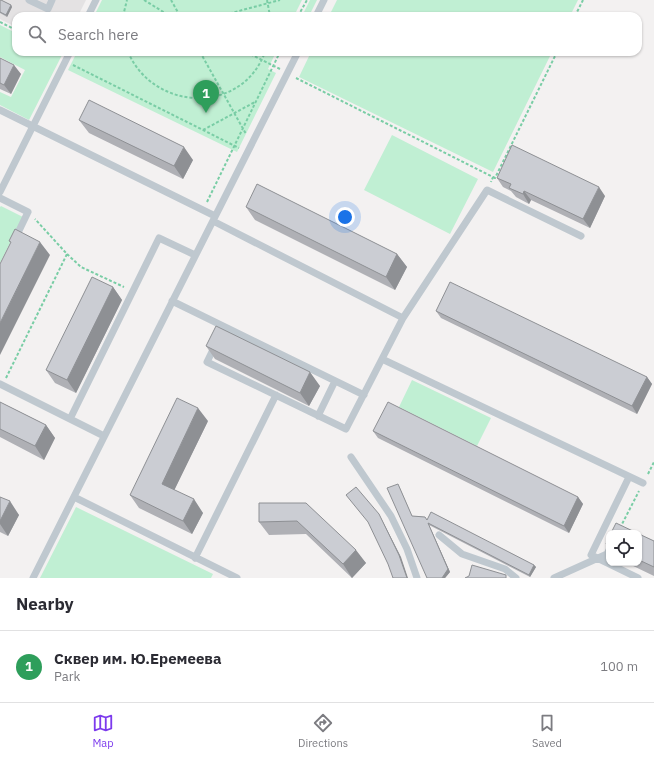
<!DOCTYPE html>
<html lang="en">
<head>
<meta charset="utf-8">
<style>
	:root { --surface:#fff; --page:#f7f7f7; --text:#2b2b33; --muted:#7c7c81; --line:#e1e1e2; --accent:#7c3aed }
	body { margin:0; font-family:"IBM Plex Sans",sans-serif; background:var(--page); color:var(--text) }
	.controls { position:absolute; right:12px; bottom:12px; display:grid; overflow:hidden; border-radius:8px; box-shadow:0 1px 3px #0004 }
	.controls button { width:36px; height:36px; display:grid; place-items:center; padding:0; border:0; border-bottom:1px solid var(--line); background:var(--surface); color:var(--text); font:20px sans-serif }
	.you { position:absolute; left:345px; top:217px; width:14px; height:14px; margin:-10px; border:3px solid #fff; border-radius:50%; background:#1a73e8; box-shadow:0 0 0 6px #1a73e833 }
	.badge { display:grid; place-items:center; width:26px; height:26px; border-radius:50%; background:var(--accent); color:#fff; font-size:13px; font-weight:700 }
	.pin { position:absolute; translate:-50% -33px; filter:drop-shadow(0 1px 2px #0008) }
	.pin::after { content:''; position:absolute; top:21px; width:14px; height:12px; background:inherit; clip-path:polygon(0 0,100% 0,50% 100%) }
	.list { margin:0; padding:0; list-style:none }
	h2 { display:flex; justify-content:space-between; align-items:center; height:52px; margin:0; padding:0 16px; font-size:17px }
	h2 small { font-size:13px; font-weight:400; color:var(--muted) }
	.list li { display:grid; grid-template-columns:26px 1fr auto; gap:12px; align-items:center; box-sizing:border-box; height:72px; padding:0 16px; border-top:1px solid var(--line) }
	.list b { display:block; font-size:15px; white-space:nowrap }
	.list p { margin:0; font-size:13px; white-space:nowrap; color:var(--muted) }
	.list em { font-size:13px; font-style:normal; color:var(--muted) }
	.icon { flex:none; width:22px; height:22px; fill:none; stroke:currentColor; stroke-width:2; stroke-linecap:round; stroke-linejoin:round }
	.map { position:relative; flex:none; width:654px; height:578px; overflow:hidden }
	.search { position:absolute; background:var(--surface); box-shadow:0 1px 3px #0004; left:12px; right:12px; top:12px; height:44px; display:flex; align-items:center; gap:10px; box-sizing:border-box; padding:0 14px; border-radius:12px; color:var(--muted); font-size:15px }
	.sheet { height:124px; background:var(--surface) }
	nav { display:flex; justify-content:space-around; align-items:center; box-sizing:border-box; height:56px; border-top:1px solid var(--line); background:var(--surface); font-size:11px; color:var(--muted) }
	nav a { display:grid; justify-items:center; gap:2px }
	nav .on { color:var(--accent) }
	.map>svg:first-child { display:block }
	.education { fill:#e4e2e3 }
	.green { fill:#c0efd3 }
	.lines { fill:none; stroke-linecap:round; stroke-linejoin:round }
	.path { stroke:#79cda5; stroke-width:2; stroke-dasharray:3 2; stroke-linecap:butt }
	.lane { stroke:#bfc8cf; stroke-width:7 }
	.wall { fill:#afb0b5 }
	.shaded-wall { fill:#8e9094 }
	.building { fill:#cbcdd3; stroke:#8e9094 }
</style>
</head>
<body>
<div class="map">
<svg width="654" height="578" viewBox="0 0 654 578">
	<rect width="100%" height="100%" fill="#f3f1f1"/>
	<!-- education -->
	<path class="education" d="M0 0H86L78 16H16V27L0 19Z"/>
	<!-- green -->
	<path class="green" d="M102 0H302L294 16H94Z
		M310 0H317L309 16H302Z
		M337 0H578L570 16H329Z
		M0 25 16 33V52H55L62 55 29 120 0 105V92L11 97 25 70 0 57Z
		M77 52H276L268 69 276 73 237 152 68 70Z
		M311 52H552L493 172 299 77Z
		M392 135 478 179 450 234 364 190Z
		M1 206 23 217 0 263V207Z
		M412 380 491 418 477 446 399 407Z
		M76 507 213 574 211 578H40Z"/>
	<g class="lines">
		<!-- path -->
		<path class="path" d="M144 0 170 16
			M171 0 180 16
			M267 0 270 16
			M123 16 127 0
			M220 16 280 0
			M298 16 307 0
			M575 16 583 0
			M0 22 16 30
			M128 52C154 112 242 115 265 52
			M200 52 246 134
			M246 52 280 69
			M73 65 239 148
			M296 78 493 177 491 182
			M203 130 255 102
			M493 177 495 178 557 52
			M207 202 280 52
			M67 254 81 267 124 287
			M6 378 67 254 35 219
			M648 474 654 462
			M620 528 639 491"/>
		<!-- lane -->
		<path class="lane" d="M29 0 48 9 52 0
			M88 16 96 0
			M316 16 324 0
			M0 110 215 216
			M0 192 70 52
			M0 198 28 212 15 239
			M213 221 403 318
			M172 301 364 395
			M224 327 207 362 346 429 403 318 487 190 581 236
			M382 359 643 483
			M0 384 104 436
			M318 416 335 381
			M70 419 159 238 195 255
			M351 457 391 516 407 549 417 578
			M629 477 591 555 638 578
			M74 497 237 578
			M439 535 462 554 505 569 516 578
			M195 558 276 395
			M33 578 298 52
			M554 578 607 554 609 550"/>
	</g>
	<!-- wall -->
	<path class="wall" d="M0 0 11 5 12 7 7 17 0 13Z
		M0 58 21 74 11 94 0 89Z
		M79 120 193 160 183 179 89 133Z
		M497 178 605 196 590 228 531 200 529 204 516 197 511 191 503 187Z
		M246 207 397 254 407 267 395 290 255 220Z
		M113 287 122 300 76 393 55 383 46 370Z
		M436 311 647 377 652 384 637 414 441 318Z
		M206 346 320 386 309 406 215 359Z
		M0 402 46 425 55 438 44 460 0 437Z
		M208 421 174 490 203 513 192 534 139 508 130 495Z
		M373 431 578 497 583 504 569 533 378 438Z
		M399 486 412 516 425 517 427 520 534 565 536 567 530 577 429 525 450 572 445 578H427Z
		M0 497 19 515 8 536 0 532Z
		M306 503 366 563 352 578 306 534 269 535 259 522Z
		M639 534 654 541V576L627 563H639Z"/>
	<!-- shaded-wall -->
	<path class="shaded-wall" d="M11 5 12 7 7 17 6 15Z
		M14 65 21 74 11 94 4 85Z
		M184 147 193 160 183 179 174 166Z
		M599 187 605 196 590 228 583 219Z
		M524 191 531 200 529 204 523 194Z
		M40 242 50 255 0 355V323Z
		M397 254 407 267 395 290 386 277Z
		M113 287 122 300 76 393 67 380Z
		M310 372 320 386 309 406 300 393Z
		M647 377 652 384 637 414 632 406Z
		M198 408 208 421 171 497 162 484Z
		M46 425 55 438 44 460 35 446Z
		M578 497 583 504 569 533 564 526Z
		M194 499 203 513 192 534 183 521Z
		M10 501 19 515 8 536 0 524V521Z
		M379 514 401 557 408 578H407Z
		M428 523 429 525 450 572 445 578H442Z
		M356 550 366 563 352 578 343 564Z
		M534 565 536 567 530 577 529 575Z"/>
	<!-- building -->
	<path class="building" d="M0 0H1L11 5 6 15 0 12Z
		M0 58 14 65 4 85 0 83Z
		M89 100 184 147 174 166 79 120Z
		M512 145 599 187 583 219 524 191 523 194 509 188 511 184 497 178Z
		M257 184 397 254 386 277 246 207Z
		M15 229 40 242 0 323V264L11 242 9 241Z
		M92 277 113 287 67 380 46 370Z
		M450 282 647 377 632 406 436 311Z
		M216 326 310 372 300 393 206 346Z
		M177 398 198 408 162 484 194 499 183 521 130 495Z
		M0 402 46 425 35 446 0 429Z
		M388 402 578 497 564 526 373 431Z
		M398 484 412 516 425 517 427 520 431 512 534 565 529 575 428 523 448 569 442 578H427L387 488Z
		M356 487 379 514 399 555 407 578H393L388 564 368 522 346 495Z
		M0 497 10 501 0 521Z
		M259 503H306L356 550 343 564 297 521 259 522Z
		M616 523 637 533H611Z
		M639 534 654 541V567L639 560Z
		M609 538V546L606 544Z
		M472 565 506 575V578H465L469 576Z"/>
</svg>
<div class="controls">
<button><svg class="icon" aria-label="locate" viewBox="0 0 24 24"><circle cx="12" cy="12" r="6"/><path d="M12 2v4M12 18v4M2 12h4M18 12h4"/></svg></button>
</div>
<div class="you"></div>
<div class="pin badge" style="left:206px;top:113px;background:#2e9e5b">1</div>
<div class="search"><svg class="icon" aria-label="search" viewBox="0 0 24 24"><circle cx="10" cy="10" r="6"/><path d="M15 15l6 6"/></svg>Search here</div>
</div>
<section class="sheet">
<h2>Nearby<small></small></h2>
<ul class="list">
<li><span class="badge" style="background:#2e9e5b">1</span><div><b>Сквер им. Ю.Еремеева</b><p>Park</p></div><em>100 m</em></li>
</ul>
</section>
<nav>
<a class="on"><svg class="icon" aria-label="map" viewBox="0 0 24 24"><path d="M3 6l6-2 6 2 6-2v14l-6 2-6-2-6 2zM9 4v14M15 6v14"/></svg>Map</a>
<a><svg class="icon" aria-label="directions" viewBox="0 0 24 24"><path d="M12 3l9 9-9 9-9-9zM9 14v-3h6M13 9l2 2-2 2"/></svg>Directions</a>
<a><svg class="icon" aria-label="saved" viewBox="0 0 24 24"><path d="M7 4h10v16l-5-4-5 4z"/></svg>Saved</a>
</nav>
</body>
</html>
